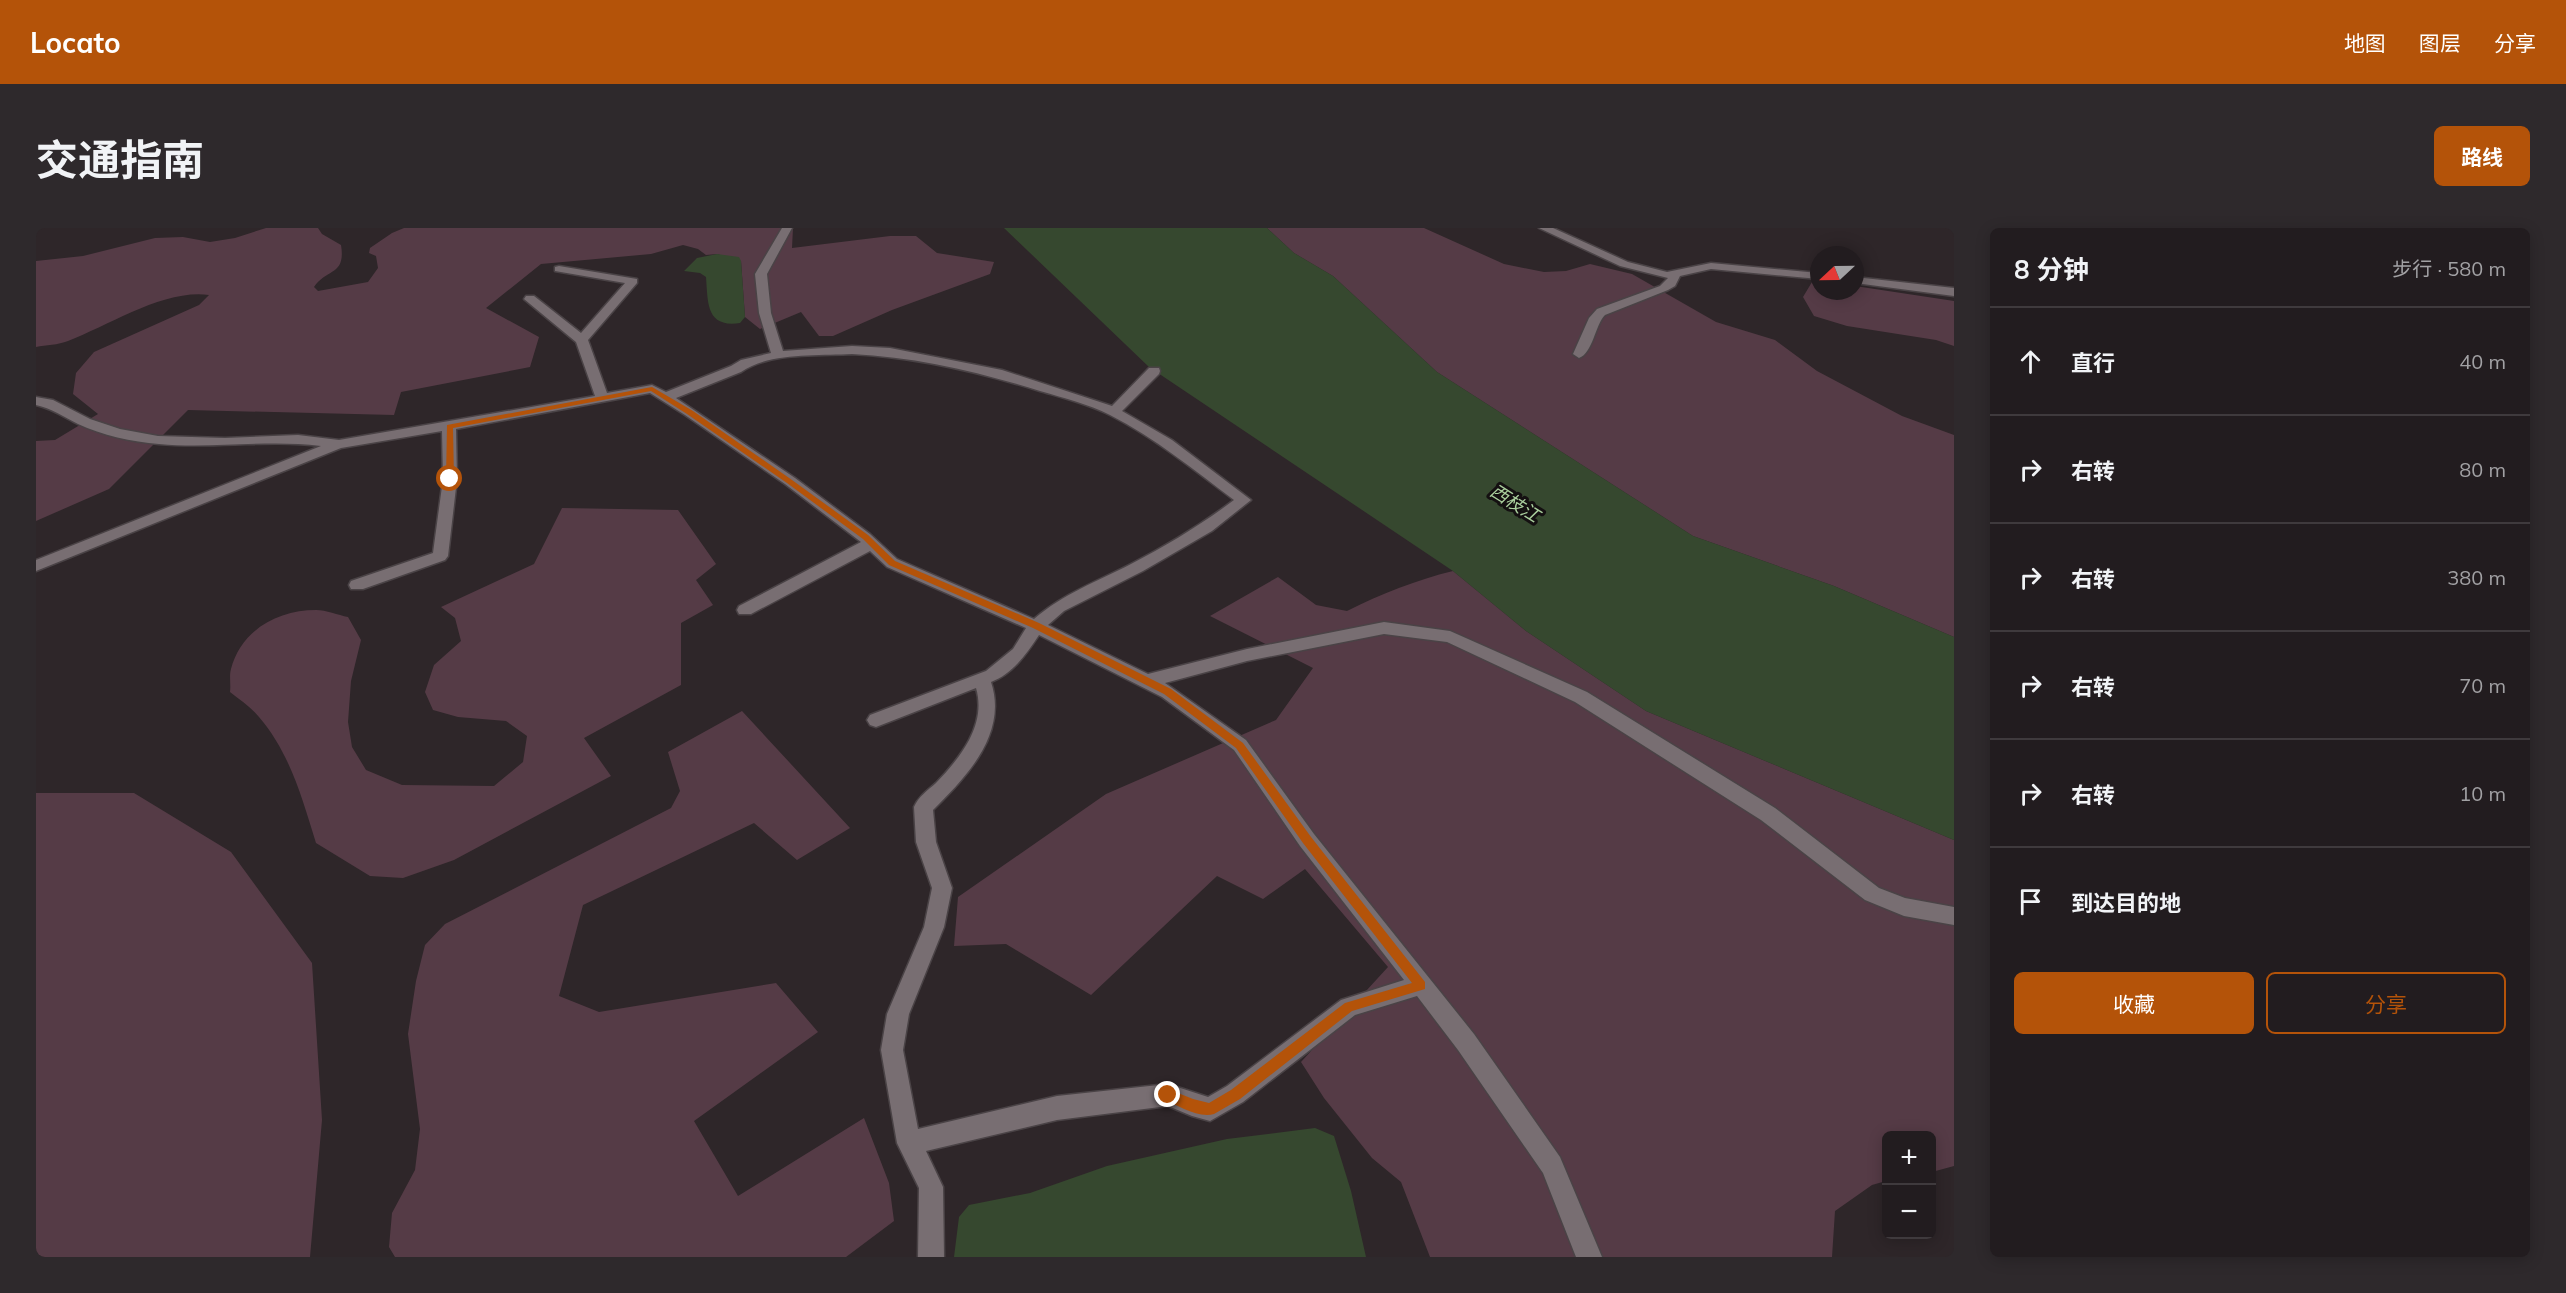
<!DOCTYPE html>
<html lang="zh">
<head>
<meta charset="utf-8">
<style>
	:root { --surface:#221c1f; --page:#2e292c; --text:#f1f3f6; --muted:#a2a1a4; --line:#3f3a3d; --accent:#b45309 }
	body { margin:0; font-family:Mulish,"Noto Sans SC",sans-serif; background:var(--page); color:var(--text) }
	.controls { position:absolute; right:18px; bottom:18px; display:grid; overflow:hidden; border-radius:9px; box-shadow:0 3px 15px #0003 }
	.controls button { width:54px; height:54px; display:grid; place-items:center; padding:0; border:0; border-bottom:2px solid var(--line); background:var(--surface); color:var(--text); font:30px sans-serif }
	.compass { position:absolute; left:1774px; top:18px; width:54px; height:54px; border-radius:50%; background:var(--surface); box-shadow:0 3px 15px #0003; rotate:248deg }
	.stop { position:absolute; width:18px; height:18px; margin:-14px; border:4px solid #b45309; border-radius:50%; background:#fff }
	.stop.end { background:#b45309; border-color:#fff; box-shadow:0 2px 6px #0008 }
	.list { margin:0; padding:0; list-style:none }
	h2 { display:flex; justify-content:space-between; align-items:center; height:78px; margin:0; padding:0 24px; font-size:26px }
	h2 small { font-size:20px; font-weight:400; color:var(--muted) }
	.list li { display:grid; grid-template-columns:39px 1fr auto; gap:18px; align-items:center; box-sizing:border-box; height:108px; padding:0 24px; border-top:2px solid var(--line) }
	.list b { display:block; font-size:22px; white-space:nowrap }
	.list em { font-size:20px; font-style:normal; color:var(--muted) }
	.actions { display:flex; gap:12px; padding:18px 24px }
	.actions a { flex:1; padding:14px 0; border:2px solid var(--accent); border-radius:9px; text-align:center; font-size:21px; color:var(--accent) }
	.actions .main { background:var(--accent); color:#fff }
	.icon { flex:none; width:33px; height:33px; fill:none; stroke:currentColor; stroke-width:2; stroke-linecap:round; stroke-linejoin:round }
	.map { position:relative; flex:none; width:1918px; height:1029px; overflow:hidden; border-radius:9px }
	header { display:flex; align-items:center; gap:36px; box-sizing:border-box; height:84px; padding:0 30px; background:var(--accent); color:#fff }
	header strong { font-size:28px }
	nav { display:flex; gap:33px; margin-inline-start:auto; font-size:21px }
	.intro { display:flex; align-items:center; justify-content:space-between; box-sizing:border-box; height:144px; padding:0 36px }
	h1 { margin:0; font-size:42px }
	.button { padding:15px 27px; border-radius:9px; background:var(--accent); color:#fff; font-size:21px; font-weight:700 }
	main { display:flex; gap:36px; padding:0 36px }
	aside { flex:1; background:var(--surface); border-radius:9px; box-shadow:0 3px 15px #0003 }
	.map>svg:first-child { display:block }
	.green { fill:#553b46 }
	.water { fill:#36482f }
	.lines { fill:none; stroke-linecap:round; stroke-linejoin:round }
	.minor-casing { stroke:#4a4346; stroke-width:3 }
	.minor { fill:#786e72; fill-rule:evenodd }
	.route { fill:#b45309 }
	.labels { text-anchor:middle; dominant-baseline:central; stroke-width:6; stroke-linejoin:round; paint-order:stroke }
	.water-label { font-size:18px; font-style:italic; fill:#abd09e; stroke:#141011 }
</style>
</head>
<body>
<header>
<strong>Locato</strong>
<nav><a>地图</a><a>图层</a><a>分享</a></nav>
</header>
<div class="intro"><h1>交通指南</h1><a class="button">路线</a></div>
<main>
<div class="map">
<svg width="1918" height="1029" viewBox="0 0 1918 1029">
	<rect width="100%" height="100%" fill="#2e2629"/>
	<!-- green -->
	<path class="green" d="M230 0H282L286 6 305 17C310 48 291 40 278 59L282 63 332 54 342 40 340 28 333 25 334 20 356 5 368 0H757L756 20 854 8H880L901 25 958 34 954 46 856 82 797 108H783L765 84 724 101 709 89 705 33 681 26 670 27 662 21 647 17 615 26 505 36 450 80 503 109 494 139 365 164 358 187 152 182 73 261 0 293V213L19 212 62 186 37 166 40 145 58 124 163 77 173 67C128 61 74 97 32 113 22 117 10 117 0 119V33L47 28 119 10 147 9 174 14 199 10Z
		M1231 0H1388L1468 36 1508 44 1530 43 1554 36 1596 46 1680 94 1739 112 1781 143 1866 188 1918 207V409L1798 358 1657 308 1401 144 1297 48 1258 25Z
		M1776 54H1783V63H1819V58L1918 73V118L1900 112 1811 98 1778 88 1767 69Z
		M526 280 642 282 680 336 660 352 677 377 645 395V457L548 510 575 548 418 632 367 650 334 648 280 615C266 570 254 525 223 489 215 479 204 472 194 464 195 457 193 448 195 441 205 402 242 382 280 382 290 382 302 387 312 389L325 412 315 453 312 494 316 519 330 542 366 557 458 558 487 534 491 508 470 493 422 489 397 482 389 464 398 437 425 413 419 390 405 379 498 336Z
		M1417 343 1490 403 1610 483 1918 612V938L1896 944V908H1850V953L1836 957 1799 983 1796 1029H1394L1365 954 1336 930 1288 870 1265 834 1352 739 1269 641 1227 671 1181 648 1055 767 970 716 918 718 922 669 1070 566 1240 492 1277 440 1174 388 1242 349 1280 377 1311 383C1345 366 1380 352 1417 343Z
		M706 483 814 600 761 632 718 595 547 677 523 768 563 784 740 755 782 804 658 893 702 968 828 890 853 955 858 993 810 1029H359L353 1019 356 985 379 942 384 901 372 806 380 753 389 717 409 696 635 580 644 563 632 524Z
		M0 565H98L195 624 276 735 286 892 274 1029H0Z"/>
	<!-- water -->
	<path class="water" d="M968 0H1231L1258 25 1297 48 1401 144 1657 308 1798 358 1918 409V612L1610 483 1490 403 1417 343 1113 139Z
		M681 26 703 29 705 33 709 89 704 95C670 100 672 75 670 49L664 45 648 43 661 30Z
		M1279 900 1298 908 1315 963 1330 1029H918L923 989 933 977 994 965 1071 938 1191 911Z"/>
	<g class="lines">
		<defs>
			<path id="minor" d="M746 0H756L731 46 735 85 747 123 816 118 854 120 966 142 1076 178 1113 140H1123L1124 143 1123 146 1086 183 1136 212 1215 272 1176 303 1107 343 1028 383 1012 397 1112 446 1211 421 1348 394 1414 403 1551 464 1739 580 1843 660 1869 670 1918 679V697L1868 688 1829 672 1725 592 1539 474 1411 414 1348 406 1211 433 1129 455 1210 512 1278 606 1438 806 1524 929 1566 1029H1540L1507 945 1422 822 1381 768 1319 787 1207 874 1174 893 1156 888 1132 878 1021 892 890 923 907 959 908 1029H882L883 960 861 915 845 822 851 786 888 699 896 660 880 614 878 579C882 569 892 562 900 555 924 530 951 497 940 460L840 499 834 497 831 492 834 487 950 443 977 421 990 400 851 339 834 323 715 386H703L701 382 703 378 825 314 749 256 649 187 614 165 420 201 421 251 412 328 409 332 327 361H315L313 357 315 353 397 325 407 251 406 203 305 220 0 343V332L285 218C231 211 177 221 123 216 96 214 66 207 42 196 28 189 15 180 0 177V169L17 172 54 191 84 201 122 208 189 210 262 207 303 212 559 168 540 114 488 71 490 68H498L545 105 589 55 519 43V39L523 38 601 51V55L552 112 571 165 616 157 630 164 695 138 705 132 735 125 723 85 719 46ZM816 126C880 129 943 144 1004 163 1028 170 1052 176 1074 187 1119 210 1158 242 1198 272 1166 296 1132 317 1095 336 1062 353 1027 366 998 391L861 331 834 306 759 250 640 170 705 144C734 124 781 128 816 126ZM1003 407 1126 469 1198 522 1264 618 1368 752 1305 772 1191 858 1172 869 1132 856 1021 868 882 901 867 822 873 786 908 699 916 660 900 614 897 582C931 548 972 506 955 454 977 446 991 425 1003 407Z
				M1503 0H1517L1592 34 1631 44 1675 35 1783 45V51L1675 41 1644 48 1639 58 1632 62 1569 87C1559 97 1557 125 1543 130L1537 126 1553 90 1561 81 1624 58 1632 50 1584 38Z
				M1819 49 1918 60V68L1819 55Z"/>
		</defs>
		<!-- minor casing -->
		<use href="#minor" class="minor-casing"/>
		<!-- minor -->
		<use href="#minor" class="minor"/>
	</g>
	<!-- route -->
	<path class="route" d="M616 159 657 183 756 252 832 307 859 333 1003 395 1135 461 1207 515 1275 609 1389 754V761L1316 783 1204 871 1178 886C1163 891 1141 877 1127 871L1125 867 1127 862 1132 861 1157 871 1173 875 1195 862 1309 775 1376 755 1267 615 1200 520 1128 466 997 400 853 337 827 311 751 255 651 186 615 163 417 200 418 251 414 253 410 251 411 197Z"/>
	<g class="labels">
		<!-- water labels -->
		<g class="water-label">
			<text transform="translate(1479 275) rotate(32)">西枝江</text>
		</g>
	</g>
</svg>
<div class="controls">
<button>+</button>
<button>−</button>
</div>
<svg class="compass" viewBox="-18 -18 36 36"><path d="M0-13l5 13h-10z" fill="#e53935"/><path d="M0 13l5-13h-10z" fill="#a2a1a4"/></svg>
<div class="stop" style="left:414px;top:251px"></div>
<div class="stop end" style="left:1132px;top:867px"></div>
</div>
<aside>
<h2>8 分钟<small>步行 · 580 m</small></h2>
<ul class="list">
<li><svg class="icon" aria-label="ahead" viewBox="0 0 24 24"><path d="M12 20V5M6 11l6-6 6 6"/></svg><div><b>直行</b></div><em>40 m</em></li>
<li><svg class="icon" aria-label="right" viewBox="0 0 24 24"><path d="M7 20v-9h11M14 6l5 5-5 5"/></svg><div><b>右转</b></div><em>80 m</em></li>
<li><svg class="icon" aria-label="right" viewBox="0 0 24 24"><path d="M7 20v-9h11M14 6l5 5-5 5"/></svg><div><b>右转</b></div><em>380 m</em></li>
<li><svg class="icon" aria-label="right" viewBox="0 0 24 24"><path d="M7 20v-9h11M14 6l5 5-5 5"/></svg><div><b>右转</b></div><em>70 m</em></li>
<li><svg class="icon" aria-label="right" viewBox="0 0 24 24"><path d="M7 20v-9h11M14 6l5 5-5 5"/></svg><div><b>右转</b></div><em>10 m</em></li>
<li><svg class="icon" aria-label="arrive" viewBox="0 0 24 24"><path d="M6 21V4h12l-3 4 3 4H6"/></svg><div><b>到达目的地</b></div></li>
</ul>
<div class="actions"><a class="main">收藏</a><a>分享</a></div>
</aside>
</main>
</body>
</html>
